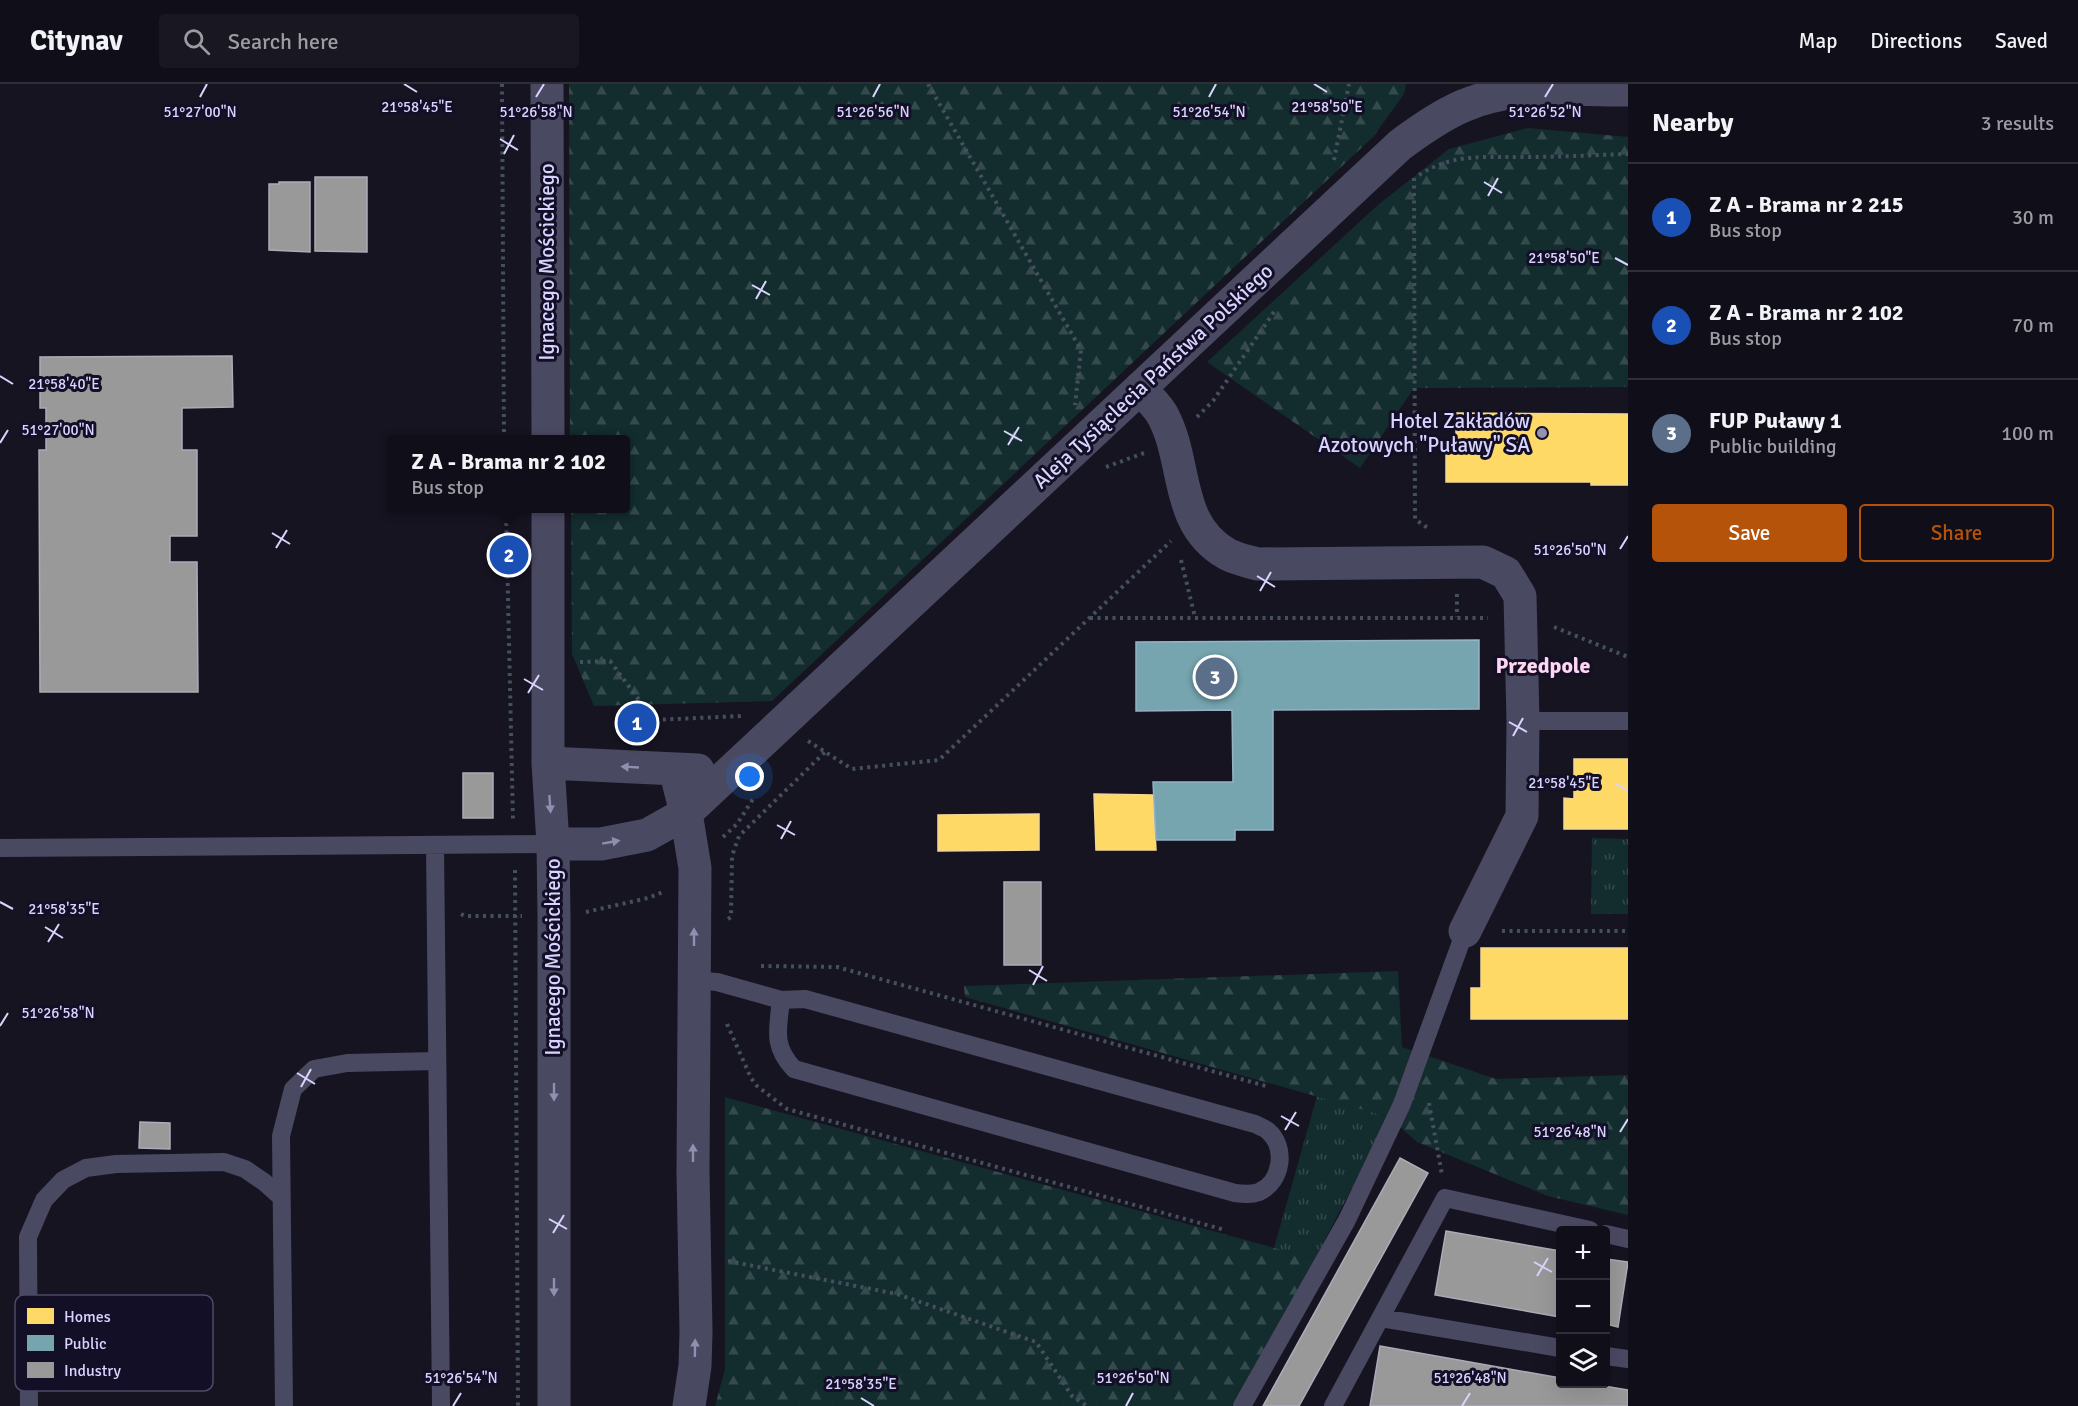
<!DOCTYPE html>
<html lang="en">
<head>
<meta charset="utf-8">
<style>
	:root { --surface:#100f19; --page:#191822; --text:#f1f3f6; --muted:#9c9ca2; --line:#302f38; --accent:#b45309 }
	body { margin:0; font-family:Signika,sans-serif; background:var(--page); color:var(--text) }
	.controls { position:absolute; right:18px; bottom:18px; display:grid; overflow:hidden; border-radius:6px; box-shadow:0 6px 24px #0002 }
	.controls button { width:54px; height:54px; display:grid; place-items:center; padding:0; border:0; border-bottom:2px solid var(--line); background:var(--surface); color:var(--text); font:30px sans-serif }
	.you { position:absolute; left:750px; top:693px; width:21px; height:21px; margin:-15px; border:4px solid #fff; border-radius:50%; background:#1a73e8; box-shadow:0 0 0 9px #1a73e833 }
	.badge { display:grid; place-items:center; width:39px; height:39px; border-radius:50%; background:var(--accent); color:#fff; font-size:20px; font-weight:700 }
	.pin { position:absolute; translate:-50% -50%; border:3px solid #fff; box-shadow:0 2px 6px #0006 }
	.popup { position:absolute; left:387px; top:351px; width:243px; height:78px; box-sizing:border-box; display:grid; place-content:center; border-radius:6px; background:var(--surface); filter:drop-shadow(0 2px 4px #0005); font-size:20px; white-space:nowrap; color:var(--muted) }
	.popup b { font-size:22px; color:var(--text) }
	.popup::after { content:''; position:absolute; left:50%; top:100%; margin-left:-12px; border:12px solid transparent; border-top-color:var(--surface) }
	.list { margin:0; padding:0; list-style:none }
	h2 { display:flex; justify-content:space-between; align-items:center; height:78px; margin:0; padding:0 24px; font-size:26px }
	h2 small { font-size:20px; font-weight:400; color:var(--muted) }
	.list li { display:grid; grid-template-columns:39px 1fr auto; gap:18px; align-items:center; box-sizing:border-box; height:108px; padding:0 24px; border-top:2px solid var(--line) }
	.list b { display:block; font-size:22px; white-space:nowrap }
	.list p { margin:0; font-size:20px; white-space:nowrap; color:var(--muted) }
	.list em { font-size:20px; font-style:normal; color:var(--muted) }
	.actions { display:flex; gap:12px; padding:18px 24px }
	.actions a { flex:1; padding:14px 0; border:2px solid var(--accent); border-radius:6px; text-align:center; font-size:21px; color:var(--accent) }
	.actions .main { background:var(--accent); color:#fff }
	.icon { flex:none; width:33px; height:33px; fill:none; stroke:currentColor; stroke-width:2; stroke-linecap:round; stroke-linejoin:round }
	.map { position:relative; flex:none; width:1628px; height:1322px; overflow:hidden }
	header { display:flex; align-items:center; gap:36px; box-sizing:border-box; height:84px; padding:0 30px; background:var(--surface); border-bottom:2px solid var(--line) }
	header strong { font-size:28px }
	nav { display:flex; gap:33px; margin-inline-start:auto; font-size:21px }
	.search { width:420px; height:54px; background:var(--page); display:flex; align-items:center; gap:15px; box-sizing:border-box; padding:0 21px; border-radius:6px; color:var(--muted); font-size:22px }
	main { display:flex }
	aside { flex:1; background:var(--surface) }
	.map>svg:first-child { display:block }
	.grass { fill:url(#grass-tufts) }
	.forest { fill:url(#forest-firs) }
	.homes { fill:#ffd966; stroke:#f4d894; stroke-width:1.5 }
	.public { fill:#76a5af; stroke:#94b3c7; stroke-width:1.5 }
	.industry { fill:#999; stroke:#acabb8; stroke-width:1.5 }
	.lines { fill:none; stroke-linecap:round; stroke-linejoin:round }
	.path { stroke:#44505f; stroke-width:4; stroke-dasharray:3 4.5; stroke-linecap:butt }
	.lane { stroke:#4a4962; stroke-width:18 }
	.street { stroke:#4a4962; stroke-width:33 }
	.oneway { fill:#928eb0 }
	.ticks { fill:none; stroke:#d9d4ff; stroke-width:2 }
	.poi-dot { fill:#9591b1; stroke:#130f26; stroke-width:2 }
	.labels { text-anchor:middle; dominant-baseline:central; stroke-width:6; stroke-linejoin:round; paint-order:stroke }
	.street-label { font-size:21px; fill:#d9d4ff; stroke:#130f26 }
	.poi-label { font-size:21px; fill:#d9d4ff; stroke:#130f26; text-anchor:end }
	.neighbourhood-label { font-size:22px; font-weight:bold; fill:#ffd6f0; stroke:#130f26 }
	.key { fill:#130f26; stroke:#4e4a67; stroke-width:1.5 }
	.key-label { font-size:16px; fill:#d9d4ff }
	.ticks-label { font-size:15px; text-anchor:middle; fill:#d9d4ff; stroke:#130f26; stroke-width:6; stroke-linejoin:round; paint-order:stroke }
</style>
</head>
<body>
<header>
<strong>Citynav</strong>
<div class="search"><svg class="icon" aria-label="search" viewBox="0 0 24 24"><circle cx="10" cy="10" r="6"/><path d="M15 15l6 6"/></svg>Search here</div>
<nav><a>Map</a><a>Directions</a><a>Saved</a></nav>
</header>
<main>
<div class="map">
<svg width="1628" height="1322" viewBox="0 0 1628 1322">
	<defs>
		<pattern id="grass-tufts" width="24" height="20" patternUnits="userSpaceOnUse" patternTransform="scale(1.5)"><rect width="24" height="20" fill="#132c2d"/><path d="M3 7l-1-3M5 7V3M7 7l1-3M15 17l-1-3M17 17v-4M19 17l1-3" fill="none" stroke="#354a4c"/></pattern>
		<pattern id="forest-firs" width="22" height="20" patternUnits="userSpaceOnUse" patternTransform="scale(1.5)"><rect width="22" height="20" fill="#132c2d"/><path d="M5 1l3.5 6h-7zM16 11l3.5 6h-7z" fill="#354a4c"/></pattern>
	</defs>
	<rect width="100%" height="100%" fill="#161421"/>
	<!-- grass -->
	<path class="grass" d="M1592 754 1628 755V830H1591Z
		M1317 1012 1389 1033 1315 1175 1274 1164Z"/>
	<!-- forest -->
	<path class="forest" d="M569 0H1406L1404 10 1373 53 772 617 594 622 572 570 571 425 626 424V356L570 355Z
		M1528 44 1628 53V303L1414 304 1360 384 1207 278 1379 120 1449 65Z
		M1398 887 1402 963 1496 995 1628 991V1131L1548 1112 1417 1058 1389 1033 965 913 964 902Z
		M725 1013 1315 1175 1232 1322H715L725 1285Z"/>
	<!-- homes -->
	<path class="homes" d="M1456 329 1628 330V401H1591V398H1446V368H1456Z
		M1574 675H1628V745H1564V714L1574 715Z
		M1094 710 1153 711 1156 766H1096Z
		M1039 730V766L938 767V731Z
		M1481 864H1628V935H1471V904H1481Z"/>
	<!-- public -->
	<path class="public" d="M1479 556V625L1273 626V746H1235V756H1156L1153 698H1233L1232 626 1136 627V558Z"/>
	<!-- industry -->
	<path class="industry" d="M315 93H367V168L315 167Z
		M279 98H310V168L269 166V100H279Z
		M232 272 233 323 182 324V366H197V452H170V478H197L198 608H40L39 366H46V324H40V273Z
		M463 689H493V734H463Z
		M1004 798H1041V881H1004Z
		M140 1038 170 1039V1065L139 1064Z
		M1400 1074 1428 1089 1299 1322H1263Z
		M1446 1147 1560 1167V1233L1435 1211Z
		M1606 1175 1628 1178 1618 1243 1606 1240Z
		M1380 1262 1560 1294V1300H1592L1628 1306V1322H1370Z"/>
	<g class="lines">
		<!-- path -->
		<path class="path" d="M502 0 504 356
			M928 0 1081 266 1075 321
			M1334 76 1349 0
			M1419 91C1455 68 1486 74 1526 73 1560 73 1594 71 1628 70
			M1414 94 1415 435 1429 445
			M1197 333 1213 317 1276 225
			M1106 383 1144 369
			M506 424 513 737
			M1181 476 1195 533
			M1457 510V533
			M1090 534H1488
			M1554 543 1628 573
			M580 578 610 577 654 636 741 632
			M808 657 852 685 939 676 1171 457
			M723 753 737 740 755 712
			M515 786 518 1322
			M586 828 648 814 663 808
			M461 830 465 832H522
			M728 835 731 833 732 772 739 752 825 668
			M1502 847H1628
			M761 882 837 883 1266 1002
			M727 940 751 994 757 1002 787 1025 1225 1146
			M1429 1019 1442 1091
			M728 1177 897 1210 1036 1258 1072 1312 1087 1322"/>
		<!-- lane -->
		<path class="lane" d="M1523 637H1628
			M435 762 441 1322
			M0 764 553 760
			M694 896 717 898 781 916 805 915 1255 1040C1259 1042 1265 1044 1268 1047 1287 1063 1282 1098 1259 1108 1251 1111 1243 1110 1235 1109L794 985C772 962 778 945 781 916
			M1606 1150 1628 1155
			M1381 1234 1560 1264
			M1606 1272 1628 1275
			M29 1322 28 1153 44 1116 63 1096 86 1084 116 1080 224 1078 245 1085 264 1098 281 1113
			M284 1322 281 1052 293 1005 314 985 347 979 437 977
			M1242 1322 1347 1136 1402 1020 1465 847
			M1333 1322 1445 1114 1590 1146"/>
		<!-- street -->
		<path class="street" d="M547 0 548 356
			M1140 304C1147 313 1158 322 1163 332 1188 379 1174 440 1227 470 1236 475 1247 477 1257 480L1483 478 1506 489 1520 512 1523 637 1522 732 1465 847
			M548 424V679L553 760 554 832V1322
			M548 679 698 686
			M675 685 686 729 695 784 693 1088 696 1248 695 1282 689 1322
			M553 760H601L647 751 686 729 1400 61C1420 46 1440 32 1463 22 1514 0 1574 6 1628 6"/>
	</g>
	<!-- one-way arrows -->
	<defs><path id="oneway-solid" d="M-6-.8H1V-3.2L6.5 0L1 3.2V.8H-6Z" transform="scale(1.5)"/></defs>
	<g class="oneway">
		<use href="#oneway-solid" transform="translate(630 683) rotate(-177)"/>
		<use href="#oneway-solid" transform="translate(550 720) rotate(86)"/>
		<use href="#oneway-solid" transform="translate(611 758) rotate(-10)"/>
		<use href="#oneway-solid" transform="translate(694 853) rotate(-90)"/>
		<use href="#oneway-solid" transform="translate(554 1008) rotate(90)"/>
		<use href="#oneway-solid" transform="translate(693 1069) rotate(-90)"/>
		<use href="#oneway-solid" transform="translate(554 1203) rotate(90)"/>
		<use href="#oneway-solid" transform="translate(695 1264) rotate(-89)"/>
	</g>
	<!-- ticks -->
	<path class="ticks" d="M404 0 417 8M1314 0 1327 8M200 13 207 0M536 13 544 0M873 13 880 0M1209 13 1216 0M1545 13 1553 0M500 55 518 66M504 70 514 51M1484 98 1502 109M1488 112 1498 94M1615 174 1628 181M752 201 770 211M756 215 766 197M0 292 13 300M1004 347 1022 357M0 359 8 346M1008 361 1019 343M272 449 290 460M276 464 287 446M1620 465 1628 452M1257 492 1275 503M1260 507 1271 488M524 595 543 606M528 609 539 591M1509 638 1527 648M1513 652 1523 634M1615 699 1628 707M777 741 795 751M781 755 791 737M0 818 13 825M45 843 63 854M48 858 59 840M1029 886 1047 897M1033 901 1043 882M0 942 8 929M297 989 315 1000M301 1003 311 985M1281 1032 1299 1042M1285 1046 1296 1028M1620 1048 1628 1035M549 1135 567 1145M553 1149 564 1131M1534 1178 1552 1188M1537 1192 1548 1174M861 1314 874 1322M453 1322 461 1309M1126 1322 1133 1309M1462 1322 1470 1309"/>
	<!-- markers -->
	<circle class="poi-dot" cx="1542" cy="349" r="6"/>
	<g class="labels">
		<!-- street labels -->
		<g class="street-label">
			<text transform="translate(547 178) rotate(-90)">Ignacego Mościckiego</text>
			<text transform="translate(1153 292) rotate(-43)">Aleja Tysiąclecia Państwa Polskiego</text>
			<text transform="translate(553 873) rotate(-90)">Ignacego Mościckiego</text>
		</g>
		<!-- poi labels -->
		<g class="poi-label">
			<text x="1530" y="337">Hotel Zakładów<tspan x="1530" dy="24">Azotowych "Puławy" SA</tspan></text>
		</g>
		<!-- neighbourhood labels -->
		<g class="neighbourhood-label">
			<text x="1543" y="581">Przedpole</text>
		</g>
	</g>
	<!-- legend -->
	<rect x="15" y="1211" width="198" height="96" rx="9" class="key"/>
	<rect x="27" y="1224" width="27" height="16" fill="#ffd966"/>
	<rect x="27" y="1251" width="27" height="16" fill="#76a5af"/>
	<rect x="27" y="1278" width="27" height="16" fill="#999"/>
	<g class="key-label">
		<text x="64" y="1238">Homes</text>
		<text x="64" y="1265">Public</text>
		<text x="64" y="1292">Industry</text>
	</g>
	<g class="ticks-label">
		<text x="417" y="28">21°58'45"E</text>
		<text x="1327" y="28">21°58'50"E</text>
		<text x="200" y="33">51°27'00"N</text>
		<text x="536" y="33">51°26'58"N</text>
		<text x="873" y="33">51°26'56"N</text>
		<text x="1209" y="33">51°26'54"N</text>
		<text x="1545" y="33">51°26'52"N</text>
		<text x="1564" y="179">21°58'50"E</text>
		<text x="64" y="305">21°58'40"E</text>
		<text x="58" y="351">51°27'00"N</text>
		<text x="1570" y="471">51°26'50"N</text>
		<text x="1564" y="704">21°58'45"E</text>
		<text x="64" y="830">21°58'35"E</text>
		<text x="58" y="934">51°26'58"N</text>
		<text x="1570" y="1053">51°26'48"N</text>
		<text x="461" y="1299">51°26'54"N</text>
		<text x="1133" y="1299">51°26'50"N</text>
		<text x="1470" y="1299">51°26'48"N</text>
		<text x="861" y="1305">21°58'35"E</text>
	</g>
</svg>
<div class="controls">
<button>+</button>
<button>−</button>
<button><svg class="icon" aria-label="layers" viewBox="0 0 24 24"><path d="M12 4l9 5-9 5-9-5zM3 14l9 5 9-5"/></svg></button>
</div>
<div class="you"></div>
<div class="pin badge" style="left:637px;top:639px;background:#1a4fb4">1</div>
<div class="pin badge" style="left:509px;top:471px;background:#1a4fb4">2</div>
<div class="popup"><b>Z A - Brama nr 2 102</b>Bus stop</div>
<div class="pin badge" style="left:1215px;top:593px;background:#5c6f8a">3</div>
</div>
<aside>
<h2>Nearby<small>3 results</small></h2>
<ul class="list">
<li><span class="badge" style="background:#1a4fb4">1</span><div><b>Z A - Brama nr 2 215</b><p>Bus stop</p></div><em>30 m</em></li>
<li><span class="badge" style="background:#1a4fb4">2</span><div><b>Z A - Brama nr 2 102</b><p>Bus stop</p></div><em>70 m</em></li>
<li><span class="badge" style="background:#5c6f8a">3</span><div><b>FUP Puławy 1</b><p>Public building</p></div><em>100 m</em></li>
</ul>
<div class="actions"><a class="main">Save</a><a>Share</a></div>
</aside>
</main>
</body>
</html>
